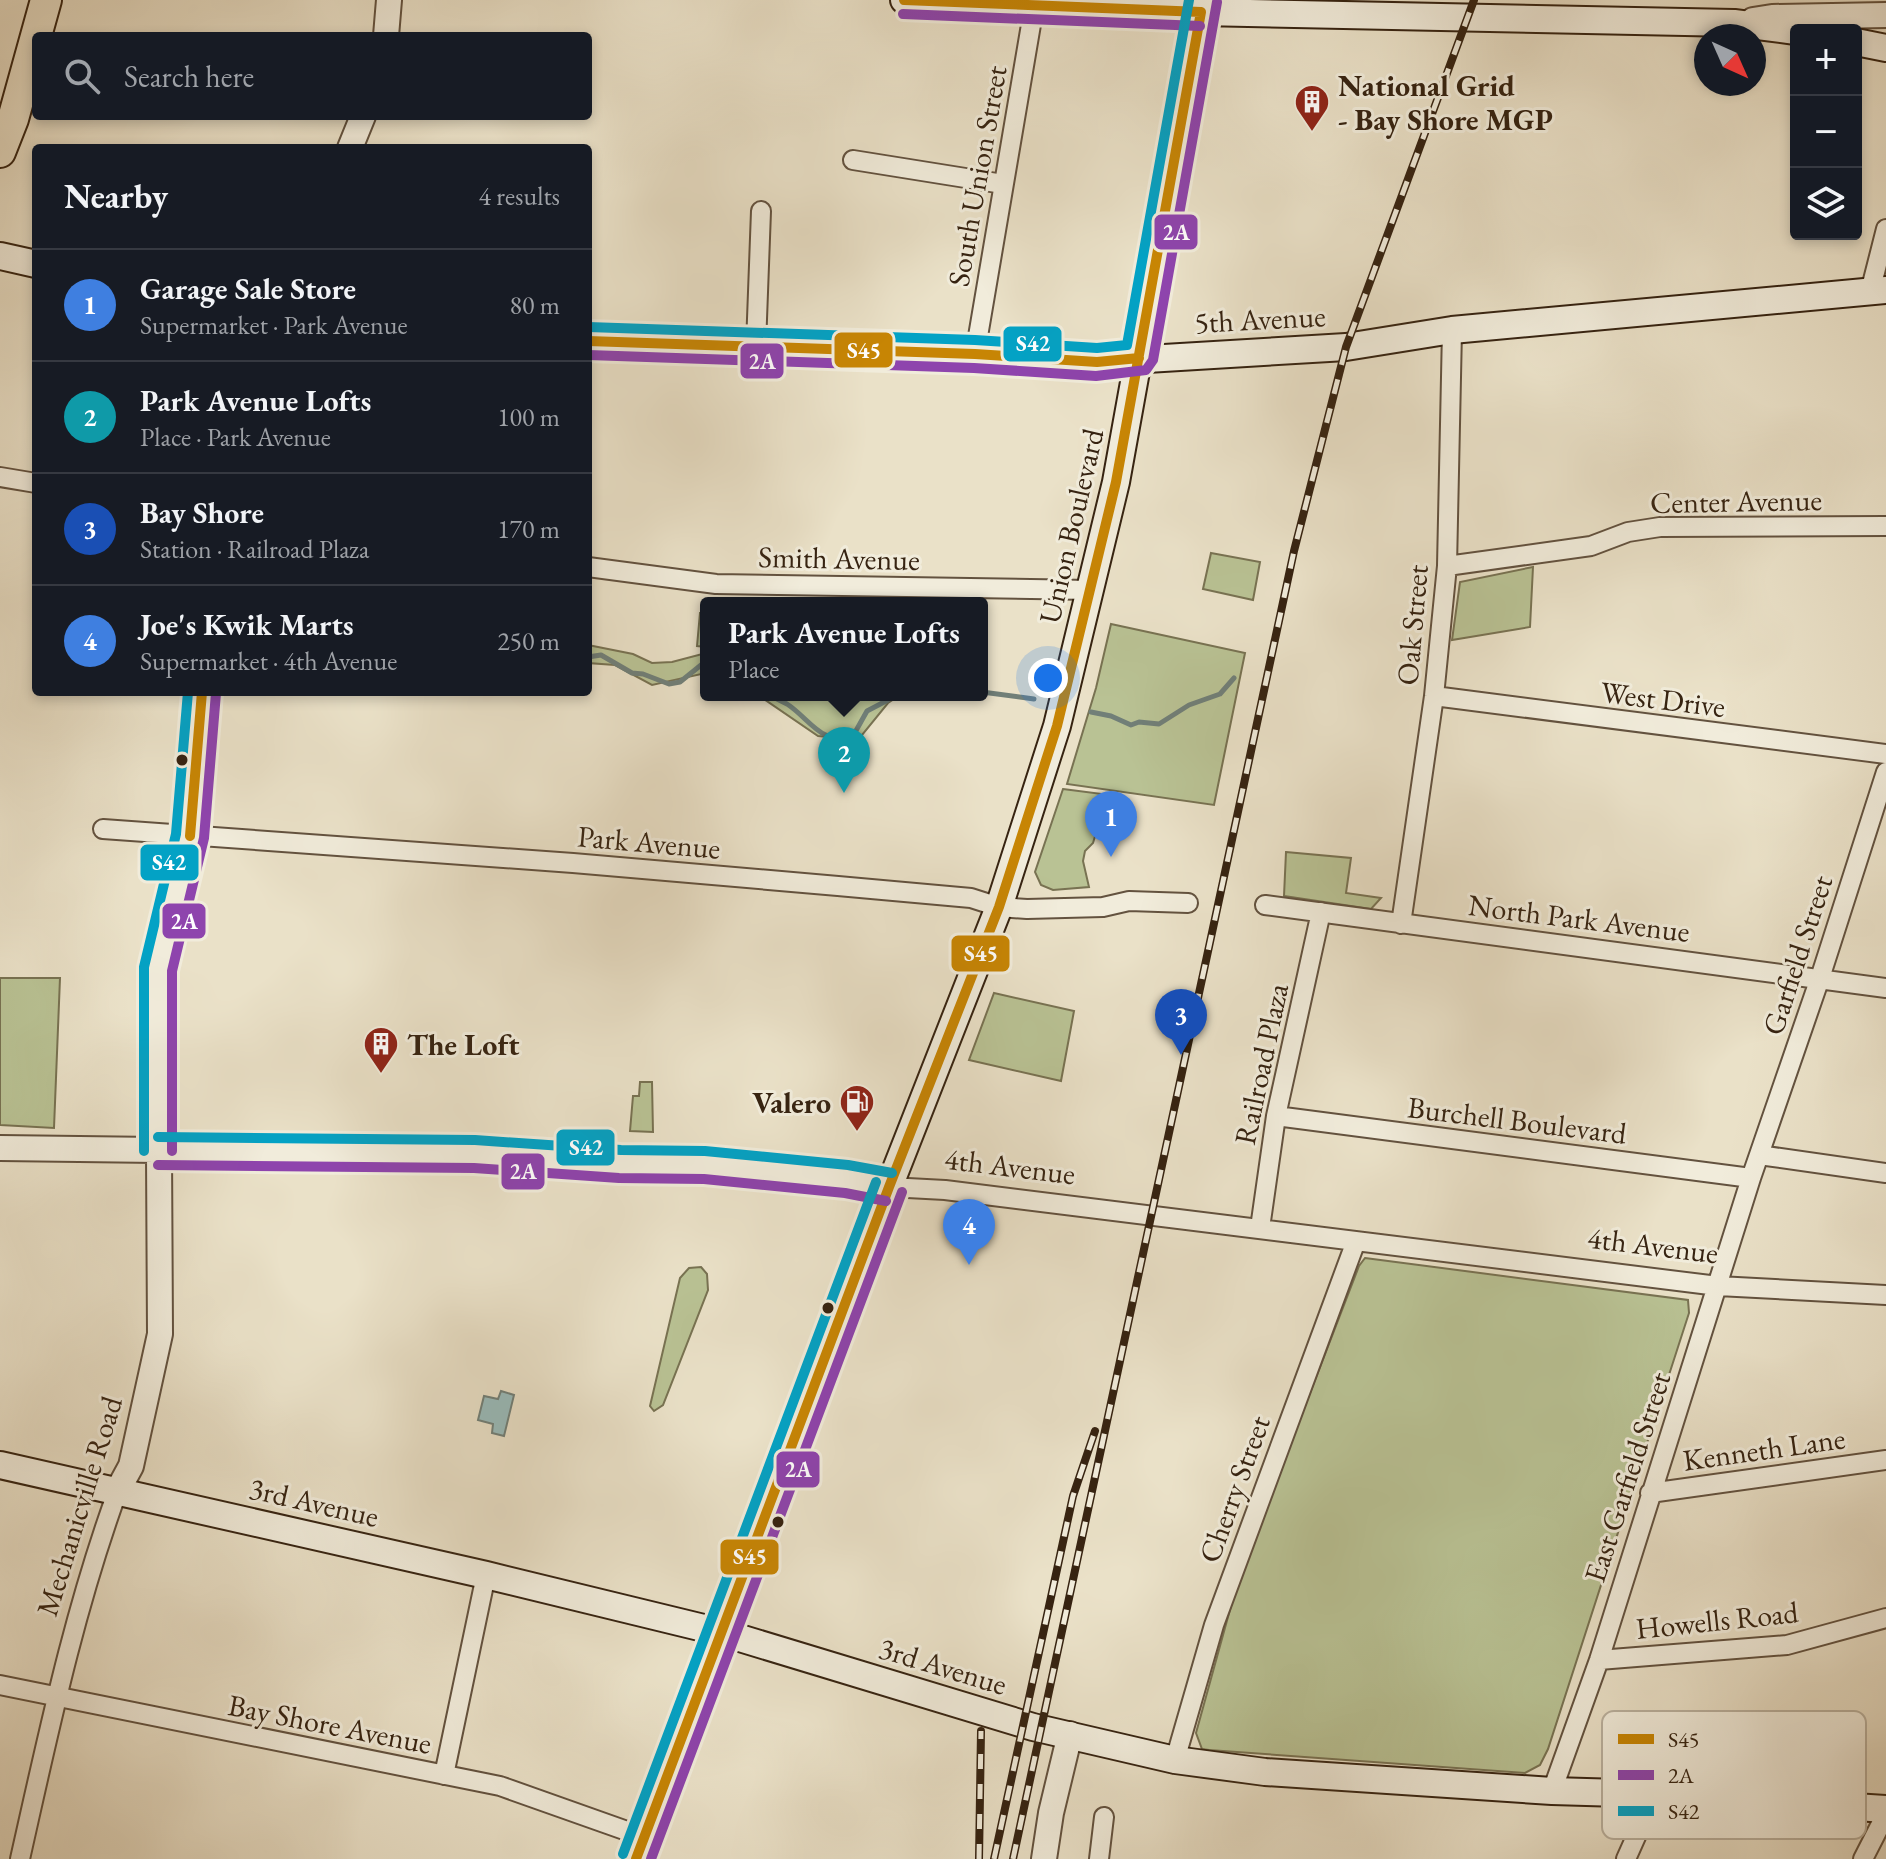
<!DOCTYPE html>
<html lang="en">
<head>
<meta charset="utf-8">
<style>
	:root { --surface:#171b24; --page:#242831; --text:#f1f3f6; --muted:#9ea1a6; --line:#363941; --accent:#c59692 }
	body { margin:0; font-family:"EB Garamond",serif; background:var(--page); color:var(--text) }
	.controls { position:absolute; right:24px; top:24px; display:grid; overflow:hidden; border-radius:8px; box-shadow:0 4px 12px #0003 }
	.controls button { width:72px; height:72px; display:grid; place-items:center; padding:0; border:0; border-bottom:2px solid var(--line); background:var(--surface); color:var(--text); font:40px sans-serif }
	.compass { position:absolute; left:1694px; top:24px; width:72px; height:72px; border-radius:50%; background:var(--surface); box-shadow:0 4px 12px #0003; rotate:135deg }
	.you { position:absolute; left:1048px; top:678px; width:28px; height:28px; margin:-20px; border:6px solid #fff; border-radius:50%; background:#1a73e8; box-shadow:0 0 0 12px #1a73e833 }
	.badge { display:grid; place-items:center; width:52px; height:52px; border-radius:50%; background:var(--accent); color:#fff; font-size:26px; font-weight:700 }
	.pin { position:absolute; translate:-50% -66px; filter:drop-shadow(0 2px 4px #0008) }
	.pin::after { content:''; position:absolute; top:42px; width:28px; height:24px; background:inherit; clip-path:polygon(0 0,100% 0,50% 100%) }
	.popup { position:absolute; left:700px; top:597px; width:288px; height:104px; box-sizing:border-box; display:grid; place-content:center; border-radius:8px; background:var(--surface); filter:drop-shadow(0 2px 6px #0005); font-size:26px; white-space:nowrap; color:var(--muted) }
	.popup b { font-size:30px; color:var(--text) }
	.popup::after { content:''; position:absolute; left:50%; top:100%; margin-left:-16px; border:16px solid transparent; border-top-color:var(--surface) }
	.list { margin:0; padding:0; list-style:none }
	h2 { display:flex; justify-content:space-between; align-items:center; height:104px; margin:0; padding:0 32px; font-size:34px }
	h2 small { font-size:26px; font-weight:400; color:var(--muted) }
	.list li { display:grid; grid-template-columns:52px 1fr auto; gap:24px; align-items:center; box-sizing:border-box; height:112px; padding:0 32px; border-top:2px solid var(--line) }
	.list b { display:block; font-size:30px; white-space:nowrap }
	.list p { margin:0; font-size:26px; white-space:nowrap; color:var(--muted) }
	.list em { font-size:26px; font-style:normal; color:var(--muted) }
	.icon { flex:none; width:44px; height:44px; fill:none; stroke:currentColor; stroke-width:2; stroke-linecap:round; stroke-linejoin:round }
	.map { position:relative; flex:none; width:1886px; height:1859px; overflow:hidden }
	.search { position:absolute; background:var(--surface); box-shadow:0 4px 12px #0003; left:32px; top:32px; width:560px; height:88px; display:flex; align-items:center; gap:20px; box-sizing:border-box; padding:0 28px; border-radius:8px; color:var(--muted); font-size:30px }
	.panel { position:absolute; background:var(--surface); box-shadow:0 4px 12px #0003; left:32px; top:144px; width:560px; height:552px; border-radius:8px }
	.map>svg:first-child { display:block }
	.green { fill:#b9c294; stroke:#787252; stroke-width:2 }
	.water { fill:#99bcbc; stroke:#717f78; stroke-width:2 }
	.lines { fill:none; stroke-linecap:round; stroke-linejoin:round }
	.stream { stroke:#717f78; stroke-width:5 }
	.minor-casing { stroke:#63523f; stroke-width:22 }
	.tertiary-casing { stroke:#63523f; stroke-width:28 }
	.secondary-casing { stroke:#362311; stroke-width:30 }
	.primary-casing { stroke:#362311; stroke-width:34 }
	.minor { stroke:#f1ecdb; stroke-width:18 }
	.tertiary { stroke:#f1ecdb; stroke-width:24 }
	.secondary { stroke:#f1ecdb; stroke-width:26 }
	.primary { stroke:#eae1c8; stroke-width:30 }
	.rail-casing { stroke:#362311; stroke-width:8 }
	.rail { stroke:#f1ecdb; stroke-width:5; stroke-dasharray:15; stroke-linecap:butt }
	.bus-1-casing { stroke:#f1ecdb; stroke-width:16 }
	.bus-2-casing { stroke:#f1ecdb; stroke-width:16 }
	.bus-3-casing { stroke:#f1ecdb; stroke-width:16 }
	.bus-1 { stroke:#c78504; stroke-width:10 }
	.bus-2 { stroke:#8e44ad; stroke-width:10 }
	.bus-3 { stroke:#03a2c5; stroke-width:10 }
	.bus-dot { fill:#362311; stroke:#f1ecdb; stroke-width:3 }
	.labels { text-anchor:middle; dominant-baseline:central; stroke-width:6; stroke-linejoin:round; paint-order:stroke }
	.poi-label { font-size:30px; font-weight:bold; fill:#362311; stroke:#f1ecdb; text-anchor:start }
	.street-label { font-size:30px; fill:#362311; stroke:#f1ecdb }
	.key { fill:#f1ecdb; stroke:#b9b09e; stroke-width:2 }
	.key-label { font-size:22px; fill:#362311 }
	.line-badge { stroke:#f1ecdb; stroke-width:3 }
	.badge-label { font-size:22px; text-anchor:middle; font-weight:bold; fill:#fff }
</style>
</head>
<body>
<div class="map">
<svg width="1886" height="1859" viewBox="0 0 1886 1859">
	<rect width="100%" height="100%" fill="#eae1c8"/>
	<filter id="stains"><feTurbulence type="fractalNoise" baseFrequency=".0025" numOctaves="4"/><feColorMatrix values="0 0 0 0 .2 0 0 0 0 .09 0 0 0 0 .02 0 0 0 .5 -.17"/></filter>
	<radialGradient id="worn" r=".72"><stop offset=".6" stop-color="#630" stop-opacity="0"/><stop offset="1" stop-color="#630" stop-opacity=".3"/></radialGradient>
	<!-- green -->
	<path class="green" d="M1211 553 1260 562 1253 600 1203 589Z
		M1533 567 1530 627 1452 640 1460 582Z
		M700 613H706V647L697 646Z
		M1111 624 1245 653 1214 805 1067 784 1096 688Z
		M588 645 633 654 652 663 672 662 706 653V673L652 685 615 665 588 663Z
		M758 695H900L888 703 858 740 818 736Z
		M1063 789 1110 795 1103 823H1099L1093 843 1085 851 1083 861 1089 887 1053 890 1041 885 1035 872Z
		M1286 852 1351 858 1346 893 1381 898 1371 909 1284 896Z
		M0 978H60L54 1128 0 1125Z
		M994 993 1074 1011 1061 1081 969 1060Z
		M640 1082H652L653 1132 630 1131 633 1096H639Z
		M1365 1258 1688 1300 1689 1313 1548 1749 1540 1765 1525 1773 1209 1750 1202 1749 1196 1733 1239 1577 1359 1266Z
		M701 1267 707 1274 708 1290 663 1405 654 1411 650 1406 680 1278 689 1268Z"/>
	<!-- water -->
	<path class="water" d="M501 1391 514 1395 504 1436 492 1433 493 1424 478 1420 484 1396 498 1399Z"/>
	<g class="lines">
		<!-- stream -->
		<path class="stream" d="M588 657 601 655 632 673 643 674 669 684 680 682 706 661
			M982 692 1034 699
			M769 695C775 698 781 701 787 704 809 718 822 747 853 736L867 711 888 700 891 695
			M1091 712 1111 716 1131 725 1139 722 1159 724 1189 705 1220 694 1234 678"/>
		<defs>
			<path id="minor" d="M853 160 1003 184
				M1870 292 1886 229
				M756 346 761 211
				M975 354 1034 7
				M0 477 36 483
				M1447 566 1591 546 1628 532 1660 527 1886 526
				M588 567 716 584 1091 590
				M1434 696 1886 754
				M103 829 573 863 838 886 971 898 999 907 1027 909 1103 907 1129 901 1188 903
				M1265 905 1886 988
				M1401 924 1434 696 1447 566 1452 330
				M1276 1116 1751 1178
				M1759 1155 1886 1173
				M889 1187 945 1190 1718 1286 1886 1295
				M1260 1228 1276 1116 1321 912
				M1650 1493 1886 1460
				M1599 1660 1787 1645 1886 1618
				M0 1685 500 1786 644 1837
				M1175 1760 1214 1625 1356 1241
				M444 1775 486 1575
				M1552 1791 1599 1660 1751 1178 1820 978 1886 772
				M20 1859C48 1735 74 1610 118 1490
				M1099 1859 1104 1817
				M1626 1859 1655 1794
				M1863 1859 1886 1814"/>
			<path id="tertiary" d="M1753 20 1772 17 1886 15
				M386 36 389 0
				M350 148 363 116
				M0 1148 475 1154 620 1164 705 1165 847 1179 889 1187
				M118 1490 131 1466 160 1334 158 969 190 836 202 692
				M1044 1859 1051 1813 1070 1734"/>
			<path id="secondary" d="M904 0 1201 12 1734 23 1796 31
				M1856 42 1886 48
				M0 256 36 264
				M588 341 975 354 1097 362 1346 347 1452 330 1886 290
				M0 1465 486 1575 720 1632 1033 1727 1175 1760 1265 1772 1552 1791 1655 1794 1886 1809
				M636 1859 889 1187 999 907 1057 726 1116 482 1203 0"/>
			<path id="primary" d="M0 152 13 119 46 0"/>
		</defs>
		<!-- minor casing -->
		<use href="#minor" class="minor-casing"/>
		<!-- tertiary casing -->
		<use href="#tertiary" class="tertiary-casing"/>
		<!-- secondary casing -->
		<use href="#secondary" class="secondary-casing"/>
		<!-- primary casing -->
		<use href="#primary" class="primary-casing"/>
		<!-- minor -->
		<use href="#minor" class="minor"/>
		<!-- tertiary -->
		<use href="#tertiary" class="tertiary"/>
		<!-- secondary -->
		<use href="#secondary" class="secondary"/>
		<!-- primary -->
		<use href="#primary" class="primary"/>
		<defs>
			<path id="rail" d="M979 1859 981 1731
				M994 1859 1073 1496 1095 1431
				M1013 1859 1294 551 1346 347 1474 0"/>
		</defs>
		<!-- rail casing -->
		<use href="#rail" class="rail-casing"/>
		<!-- rail -->
		<use href="#rail" class="rail"/>
		<defs>
			<path id="bus-1" d="M904 0 1201 12
				M588 341 975 354 1097 362 1139 358
				M190 836 202 692
				M636 1859 889 1187 999 907 1057 726 1116 482 1201 12"/>
			<path id="bus-2" d="M903 14 1200 26
				M588 355 974 368 1096 376 1146 370 1153 360 1217 2
				M172 1151V971L204 838 216 693
				M158 1165 474 1168 619 1178 704 1179 845 1193 886 1201
				M651 1859 902 1192"/>
			<path id="bus-3" d="M588 327 975 340 1097 348 1127 345 1189 0
				M158 1137 475 1140 621 1150 705 1151 848 1165 892 1173
				M144 1151V967L176 834 188 692
				M623 1854 876 1182"/>
		</defs>
		<!-- bus-1 casing -->
		<use href="#bus-1" class="bus-1-casing"/>
		<!-- bus-2 casing -->
		<use href="#bus-2" class="bus-2-casing"/>
		<!-- bus-3 casing -->
		<use href="#bus-3" class="bus-3-casing"/>
		<!-- bus-1 -->
		<use href="#bus-1" class="bus-1"/>
		<!-- bus-2 -->
		<use href="#bus-2" class="bus-2"/>
		<!-- bus-3 -->
		<use href="#bus-3" class="bus-3"/>
	</g>
	<!-- icons -->
	<defs>
		<symbol id="building-pin" viewBox="-11 -11 22 30"><path d="M0 17L-7.5 6A9.5 9.5 0 1 1 7.5 6Z" fill="#8f2418" stroke="#f1ecdb"/><path d="M-4-6H4V6H1V3H-1V6H-4ZM-2.5-4.3h1.7v1.8h-1.7ZM.8-4.3h1.7v1.8H.8ZM-2.5-1h1.7V.8h-1.7ZM.8-1h1.7V.8H.8Z" fill="#fff"/></symbol>
		<symbol id="fuel-pin" viewBox="-11 -11 22 30"><path d="M0 17L-7.5 6A9.5 9.5 0 1 1 7.5 6Z" fill="#8f2418" stroke="#f1ecdb"/><path d="M-5.5-6h7V0h2V4h1.3V-2.5L3-4.5l.8-.8L6-3V5H2.5V1h-1V6h-7ZM-4.2-4.7v3.2H.2V-4.7Z" fill="#fff"/></symbol>
	</defs>
	<g fill-rule="evenodd">
		<use href="#building-pin" x="1292" y="82" width="40" height="54"/>
		<use href="#building-pin" x="361" y="1024" width="40" height="54"/>
		<use href="#fuel-pin" x="837" y="1082" width="40" height="54"/>
	</g>
	<!-- markers -->
	<g class="bus-dot">
		<circle cx="182" cy="760" r="7"/>
		<circle cx="828" cy="1308" r="7"/>
		<circle cx="778" cy="1522" r="7"/>
	</g>
	<g class="labels">
		<!-- poi labels -->
		<g class="poi-label">
			<text x="1338" y="85">National Grid<tspan x="1338" dy="34">- Bay Shore MGP</tspan></text>
			<text x="407" y="1044">The Loft</text>
			<text x="831" y="1102" text-anchor="end">Valero</text>
		</g>
		<!-- street labels -->
		<g class="street-label">
			<text transform="translate(977 176) rotate(-80)">South Union Street</text>
			<text transform="translate(1260 319) rotate(-3)">5th Avenue</text>
			<text transform="translate(1736 501) rotate(-1)">Center Avenue</text>
			<text transform="translate(1071 526) rotate(-77)">Union Boulevard</text>
			<text transform="translate(839 558) rotate(1)">Smith Avenue</text>
			<text transform="translate(1412 625) rotate(-85)">Oak Street</text>
			<text transform="translate(1663 699) rotate(7)">West Drive</text>
			<text transform="translate(649 842) rotate(5)">Park Avenue</text>
			<text transform="translate(1579 918) rotate(7)">North Park Avenue</text>
			<text transform="translate(1797 955) rotate(-72)">Garfield Street</text>
			<text transform="translate(1261 1064) rotate(-78)">Railroad Plaza</text>
			<text transform="translate(1517 1120) rotate(7)">Burchell Boulevard</text>
			<text transform="translate(1010 1166) rotate(7)">4th Avenue</text>
			<text transform="translate(1653 1245) rotate(7)">4th Avenue</text>
			<text transform="translate(1764 1449) rotate(-8)">Kenneth Lane</text>
			<text transform="translate(1627 1477) rotate(-72)">East Garfield Street</text>
			<text transform="translate(1234 1489) rotate(-70)">Cherry Street</text>
			<text transform="translate(314 1502) rotate(13)">3rd Avenue</text>
			<text transform="translate(79 1506) rotate(-73)">Mechanicville Road</text>
			<text transform="translate(1717 1620) rotate(-6)">Howells Road</text>
			<text transform="translate(943 1666) rotate(17)">3rd Avenue</text>
			<text transform="translate(330 1724) rotate(11)">Bay Shore Avenue</text>
		</g>
	</g>
	<!-- legend -->
	<rect x="1602" y="1711" width="264" height="128" rx="12" class="key"/>
	<rect x="1618" y="1734" width="36" height="10" fill="#c78504"/>
	<rect x="1618" y="1770" width="36" height="10" fill="#8e44ad"/>
	<rect x="1618" y="1806" width="36" height="10" fill="#03a2c5"/>
	<g class="key-label">
		<text x="1668" y="1747">S45</text>
		<text x="1668" y="1783">2A</text>
		<text x="1668" y="1819">S42</text>
	</g>
	<g class="line-badge">
		<rect x="1153" y="213" width="46" height="38" rx="8" fill="#8e44ad"/>
		<rect x="1002" y="325" width="61" height="38" rx="8" fill="#03a2c5"/>
		<rect x="833" y="331" width="61" height="38" rx="8" fill="#c78504"/>
		<rect x="739" y="342" width="46" height="38" rx="8" fill="#8e44ad"/>
		<rect x="139" y="843" width="61" height="39" rx="8" fill="#03a2c5"/>
		<rect x="161" y="902" width="46" height="38" rx="8" fill="#8e44ad"/>
		<rect x="950" y="934" width="61" height="39" rx="8" fill="#c78504"/>
		<rect x="555" y="1128" width="61" height="39" rx="8" fill="#03a2c5"/>
		<rect x="500" y="1152" width="46" height="39" rx="8" fill="#8e44ad"/>
		<rect x="775" y="1450" width="46" height="39" rx="8" fill="#8e44ad"/>
		<rect x="719" y="1538" width="61" height="38" rx="8" fill="#c78504"/>
	</g>
	<g class="badge-label">
		<text x="1176" y="240">2A</text>
		<text x="1033" y="351">S42</text>
		<text x="864" y="358">S45</text>
		<text x="762" y="369">2A</text>
		<text x="169" y="870">S42</text>
		<text x="184" y="929">2A</text>
		<text x="981" y="961">S45</text>
		<text x="586" y="1155">S42</text>
		<text x="523" y="1179">2A</text>
		<text x="798" y="1477">2A</text>
		<text x="750" y="1564">S45</text>
	</g>
	<rect width="100%" height="100%" filter="url(#stains)"/>
	<rect width="100%" height="100%" fill="url(#worn)"/>
</svg>
<div class="controls">
<button>+</button>
<button>−</button>
<button><svg class="icon" aria-label="layers" viewBox="0 0 24 24"><path d="M12 4l9 5-9 5-9-5zM3 14l9 5 9-5"/></svg></button>
</div>
<svg class="compass" viewBox="-18 -18 36 36"><path d="M0-13l5 13h-10z" fill="#e53935"/><path d="M0 13l5-13h-10z" fill="#9ea1a6"/></svg>
<div class="you"></div>
<div class="pin badge" style="left:1111px;top:857px;background:#3f7fe0">1</div>
<div class="pin badge" style="left:844px;top:793px;background:#0f9aa8">2</div>
<div class="popup"><b>Park Avenue Lofts</b>Place</div>
<div class="pin badge" style="left:1181px;top:1055px;background:#1a4fb4">3</div>
<div class="pin badge" style="left:969px;top:1265px;background:#3f7fe0">4</div>
<div class="search"><svg class="icon" aria-label="search" viewBox="0 0 24 24"><circle cx="10" cy="10" r="6"/><path d="M15 15l6 6"/></svg>Search here</div>
<section class="panel">
<h2>Nearby<small>4 results</small></h2>
<ul class="list">
<li><span class="badge" style="background:#3f7fe0">1</span><div><b>Garage Sale Store</b><p>Supermarket · Park Avenue</p></div><em>80 m</em></li>
<li><span class="badge" style="background:#0f9aa8">2</span><div><b>Park Avenue Lofts</b><p>Place · Park Avenue</p></div><em>100 m</em></li>
<li><span class="badge" style="background:#1a4fb4">3</span><div><b>Bay Shore</b><p>Station · Railroad Plaza</p></div><em>170 m</em></li>
<li><span class="badge" style="background:#3f7fe0">4</span><div><b>Joe's Kwik Marts</b><p>Supermarket · 4th Avenue</p></div><em>250 m</em></li>
</ul>
</section>
</div>
</body>
</html>
